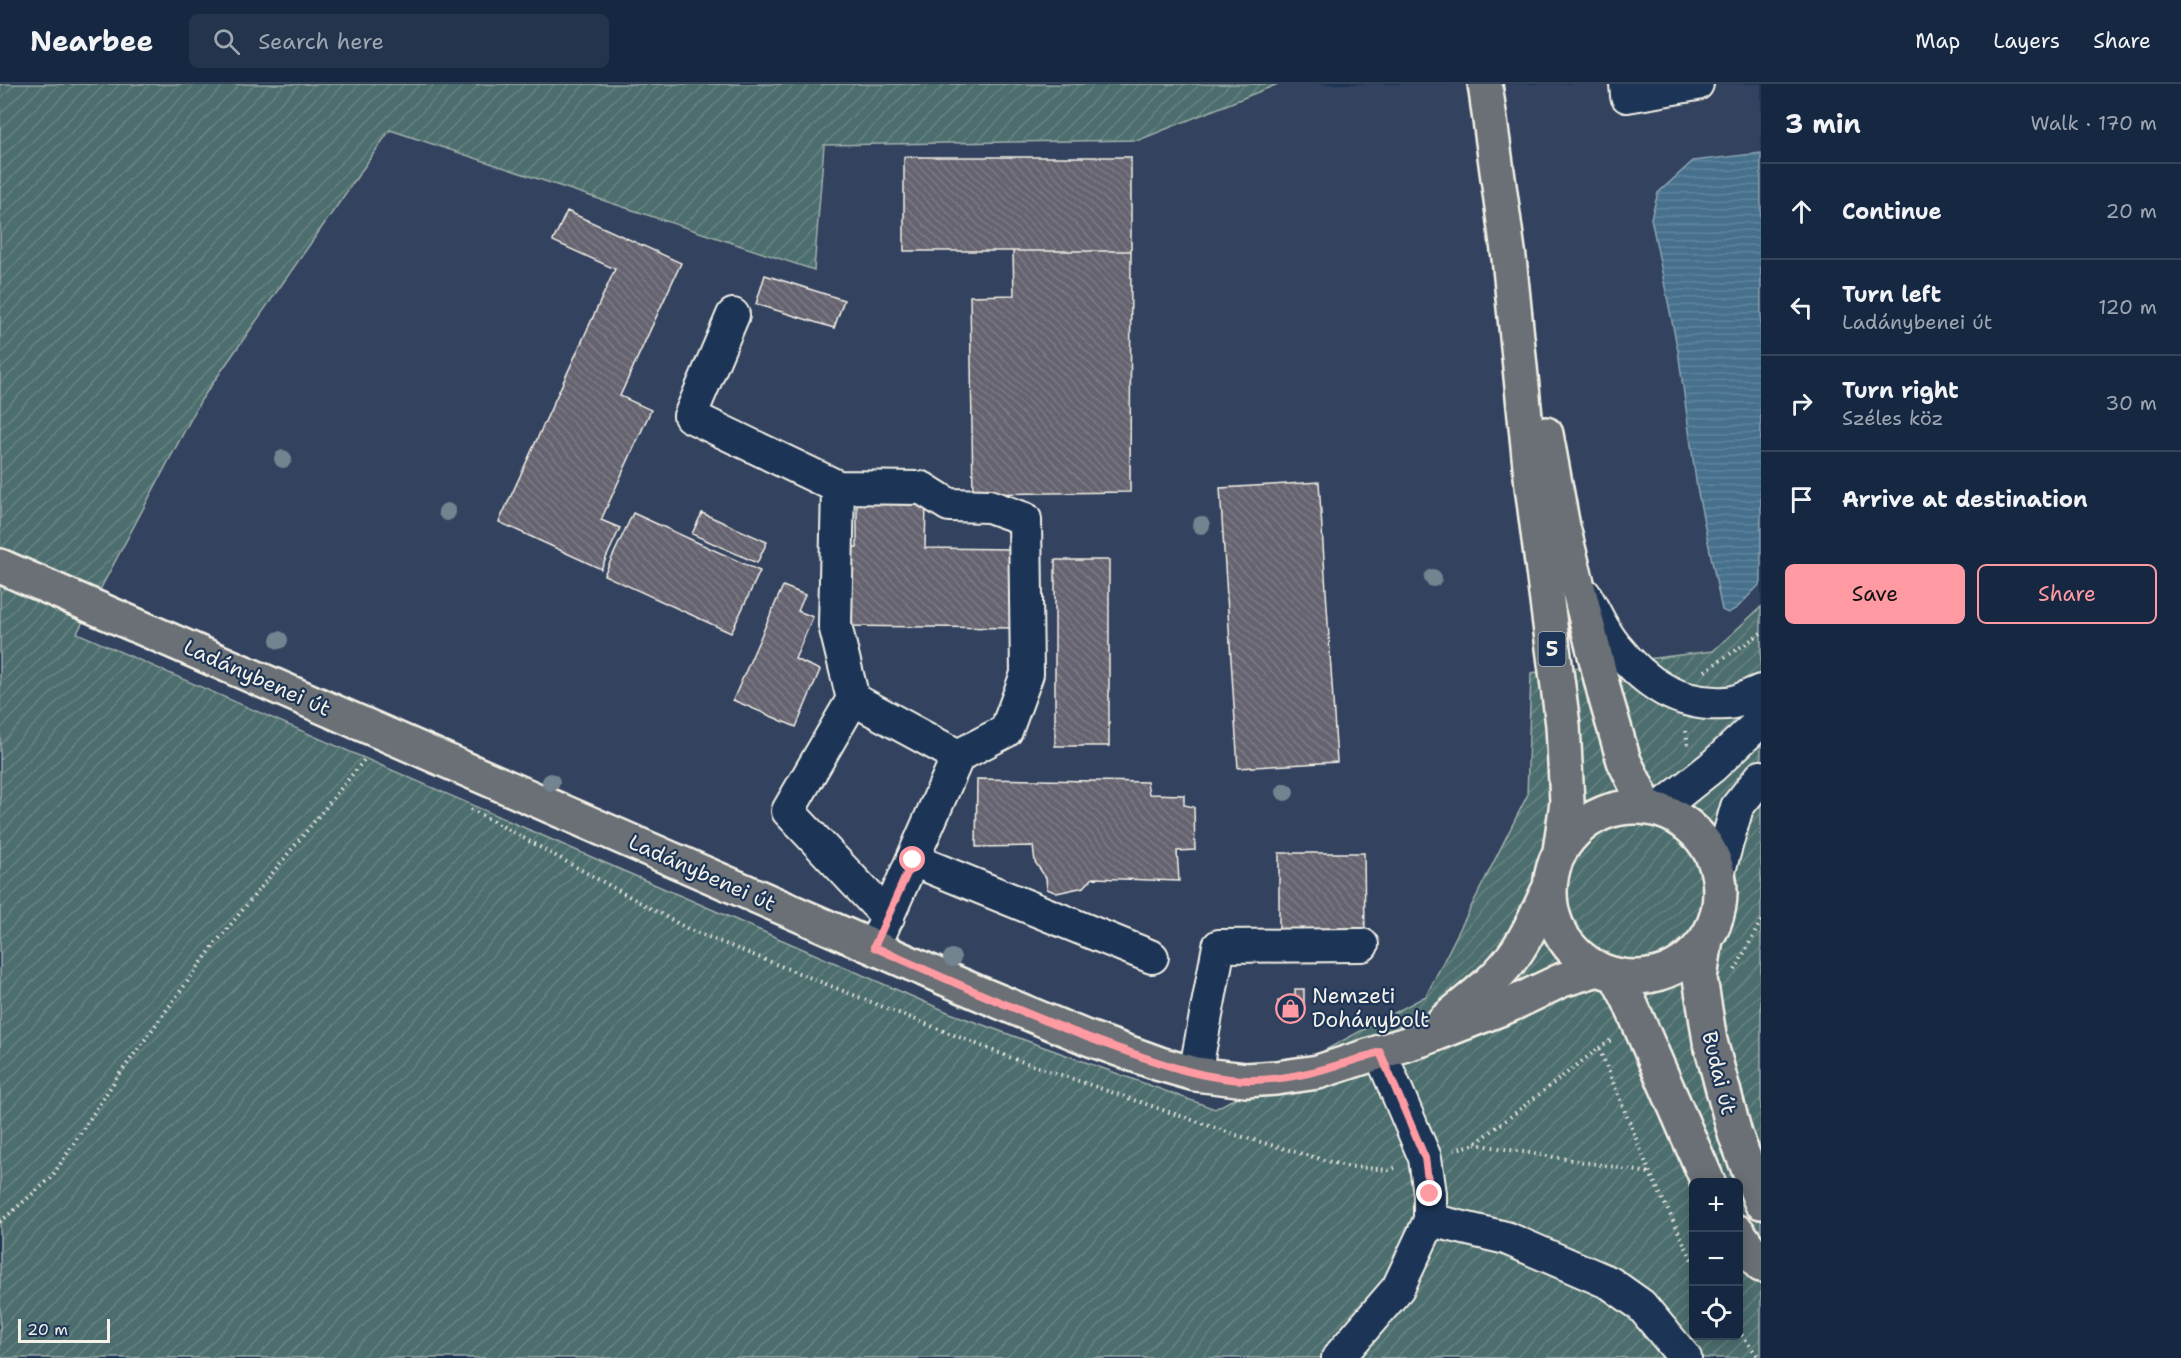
<!DOCTYPE html>
<html lang="en">
<head>
<meta charset="utf-8">
<style>
	:root { --surface:#162841; --page:#23344c; --text:#f1f3f6; --muted:#9ea6b1; --line:#35445a; --accent:#ff9aa2 }
	body { margin:0; font-family:"Shantell Sans",sans-serif; background:var(--page); color:var(--text) }
	.controls { position:absolute; right:18px; bottom:18px; display:grid; overflow:hidden; border-radius:9px; box-shadow:0 3px 15px #0003 }
	.controls button { width:54px; height:54px; display:grid; place-items:center; padding:0; border:0; border-bottom:2px solid var(--line); background:var(--surface); color:var(--text); font:30px sans-serif }
	.scale { position:absolute; left:18px; bottom:15px; width:92px; box-sizing:border-box; padding-left:6px; border:3px solid #f4f1e8; border-top:0; font-size:16px; line-height:21px; white-space:nowrap; color:#f4f1e8; -webkit-text-stroke:4px #1d3557; paint-order:stroke }
	.stop { position:absolute; width:18px; height:18px; margin:-14px; border:4px solid #ff9aa2; border-radius:50%; background:#fff }
	.stop.end { background:#ff9aa2; border-color:#fff; box-shadow:0 2px 6px #0008 }
	.list { margin:0; padding:0; list-style:none }
	h2 { display:flex; justify-content:space-between; align-items:center; height:78px; margin:0; padding:0 24px; font-size:26px }
	h2 small { font-size:20px; font-weight:400; color:var(--muted) }
	.list li { display:grid; grid-template-columns:39px 1fr auto; gap:18px; align-items:center; box-sizing:border-box; height:96px; padding:0 24px; border-top:2px solid var(--line) }
	.list b { display:block; font-size:22px; white-space:nowrap }
	.list p { margin:0; font-size:20px; white-space:nowrap; color:var(--muted) }
	.list em { font-size:20px; font-style:normal; color:var(--muted) }
	.actions { display:flex; gap:12px; padding:18px 24px }
	.actions a { flex:1; padding:14px 0; border:2px solid var(--accent); border-radius:9px; text-align:center; font-size:21px; color:var(--accent) }
	.actions .main { background:var(--accent); color:#111 }
	.icon { flex:none; width:33px; height:33px; fill:none; stroke:currentColor; stroke-width:2; stroke-linecap:round; stroke-linejoin:round }
	.map { position:relative; flex:none; width:1761px; height:1274px; overflow:hidden }
	header { display:flex; align-items:center; gap:36px; box-sizing:border-box; height:84px; padding:0 30px; background:var(--surface); border-bottom:2px solid var(--line) }
	header strong { font-size:28px }
	nav { display:flex; gap:33px; margin-inline-start:auto; font-size:21px }
	.search { width:420px; height:54px; background:var(--page); display:flex; align-items:center; gap:15px; box-sizing:border-box; padding:0 21px; border-radius:9px; color:var(--muted); font-size:22px }
	main { display:flex }
	aside { flex:1; background:var(--surface) }
	.map>svg:first-child { display:block }
	.built { fill:#33435e }
	.garden { fill:url(#garden-furrows); stroke:#a0b0ab; stroke-width:1.5; fill-rule:evenodd }
	.water { fill:url(#water-rules); stroke:#8ca4b1; stroke-width:1.5 }
	.building { fill:url(#building-back-hatch); stroke:#f4f1e8; stroke-width:1.5 }
	.lines { fill:none; stroke-linecap:round; stroke-linejoin:round }
	.minor-casing { stroke:#f4f1e8; stroke-width:36 }
	.major-casing { stroke:#f4f1e8; stroke-width:38 }
	.path { stroke:#f4f1e8; stroke-width:4; stroke-dasharray:1.5 4.5; stroke-linecap:butt }
	.minor { stroke:#1d3557; stroke-width:32 }
	.major { stroke:#6a7074; stroke-width:33 }
	.tree { fill:#73838f }
	.route { stroke:#ff9aa2; stroke-width:8 }
	.labels { text-anchor:middle; dominant-baseline:central; stroke-width:4.5; stroke-linejoin:round; paint-order:stroke }
	.shield { fill:#1d3557; stroke:#b4b9bc; stroke-width:1.5 }
	.shield-label { font-size:20px; font-weight:bold; fill:#f4f1e8 }
	.street-label { font-size:21px; fill:#f4f1e8; stroke:#1d3557 }
	.poi-label { font-size:21px; fill:#f4f1e8; stroke:#1d3557; text-anchor:start }
</style>
</head>
<body>
<header>
<strong>Nearbee</strong>
<div class="search"><svg class="icon" aria-label="search" viewBox="0 0 24 24"><circle cx="10" cy="10" r="6"/><path d="M15 15l6 6"/></svg>Search here</div>
<nav><a>Map</a><a>Layers</a><a>Share</a></nav>
</header>
<main>
<div class="map">
<svg width="1761" height="1274" viewBox="0 0 1761 1274">
	<defs>
		<pattern id="garden-furrows" width="10" height="10" patternUnits="userSpaceOnUse" patternTransform="scale(1.5)"><rect width="10" height="10" fill="#4d6e6e"/><path d="M-1 1l2-2M0 10L10 0M9 11l2-2" fill="none" stroke="#678383"/></pattern>
		<pattern id="water-rules" width="6" height="5" patternUnits="userSpaceOnUse" patternTransform="scale(1.5)"><rect width="6" height="5" fill="#46708d"/><path d="M0 2.5h6" fill="none" stroke="#61859d"/></pattern>
		<pattern id="building-back-hatch" width="6" height="6" patternUnits="userSpaceOnUse" patternTransform="scale(1.5)"><rect width="6" height="6" fill="#65646f"/><path d="M-1 5l2 2M0 0l6 6M5-1l2 2" fill="none" stroke="#7c7b84"/></pattern>
	</defs>
	<rect width="100%" height="100%" fill="#1d3557"/>
	<filter id="ink" filterUnits="userSpaceOnUse"><feTurbulence type="fractalNoise" baseFrequency=".0167" numOctaves="2"/><feDisplacementMap in="SourceGraphic" scale="12" xChannelSelector="R" yChannelSelector="G"/><feConvolveMatrix kernelMatrix="1 2 1 2 8 2 1 2 1" color-interpolation-filters="sRGB"/></filter>
	<g filter="url(#ink)">
		<!-- built -->
		<path class="built" d="M1278 0H1761V523L1713 567 1531 589 1527 712 1426 912 1215 1025 950 929 77 549 201 316 390 46 814 186 824 61 1139 56Z"/>
		<!-- garden -->
		<path class="garden" d="M0 0H1278L1139 56 824 61 814 186 390 46 201 316 77 549 950 929 1215 1025 1426 912 1527 712 1531 589 1713 567 1761 523V1274H0ZM1694 1098H1738V1252H1694Z"/>
		<!-- water -->
		<path class="water" d="M1761 69V499L1737 524 1728 529 1722 526 1697 404 1678 267 1651 134 1658 109 1693 77Z"/>
		<!-- building -->
		<path class="building" d="M904 73H1131V167H904Z
			M567 127 681 179 620 312 651 326 601 436 620 444 601 485 499 438 615 185 553 157Z
			M1013 167H1131L1130 408 973 410 970 212 1014 211Z
			M765 191 844 216 834 244 756 220Z
			M1319 398 1337 678 1238 684 1220 404Z
			M857 420 926 421 925 464 1014 465 1013 544 843 542 844 463H857Z
			M633 429 760 487 731 549 604 491Z
			M702 429 767 458 757 479 692 450Z
			M1055 476H1109V662H1055Z
			M783 502 805 511 798 527 813 533 795 575 820 586 796 643 733 616Z
			M977 695 1147 698 1149 710 1184 711V721L1194 723 1195 766 1177 767 1179 797 1093 794 1084 803 1057 809 1047 805 1046 794 1035 778 1033 762 976 763Z
			M1279 769H1364L1365 849 1279 850Z
			M1295 905H1304V930H1278V917H1295Z"/>
		<g class="lines">
			<defs>
				<path id="minor" d="M1626 0 1627 12 1697 0
					M733 231 690 332 838 403 922 404 949 421 989 422 1025 435 1027 590 1006 647 958 672 874 863
					M838 403 835 541 853 615 958 672
					M1585 511C1595 528 1603 548 1616 563 1645 599 1678 622 1726 619 1737 619 1750 611 1761 607
					M853 615 788 727 888 833
					M1658 726 1712 683 1761 637
					M913 776 1152 873
					M1718 790 1737 723 1761 693
					M1195 990 1219 862 1362 861
					M1430 1136 1506 1154 1610 1199 1641 1221 1685 1274
					M1338 1274 1398 1204 1430 1136V1110L1425 1074 1380 968"/>
				<path id="major" d="M1485 0 1509 174 1532 402 1563 641 1567 718 1560 767
					M1546 350 1563 443 1606 615 1624 677 1647 724
					M0 482 974 907 1085 953 1160 980 1195 990 1246 996 1276 994 1318 988 1380 968 1423 955 1510 921 1562 896 1598 885
					M1550 808a85 85 0 1 1 170 0a85 85 0 1 1-170 0Z
					M1706 855 1700 894 1710 957 1735 1050 1761 1118
					M1616 891 1628 914 1708 1098
					M1443 938C1467 917 1496 897 1514 871 1529 851 1538 827 1549 805
					M1738 1148 1761 1181"/>
			</defs>
			<!-- minor casing -->
			<use href="#minor" class="minor-casing"/>
			<!-- major casing -->
			<use href="#major" class="major-casing"/>
			<!-- path -->
			<path class="path" d="M1705 587 1761 549
				M1686 647 1688 663
				M471 725 688 845 1009 973 1236 1051 1345 1082 1388 1086 1395 1084
				M1735 886 1761 837
				M1599 964 1611 956
				M1475 1060 1650 1089
				M1454 1066 1475 1060 1599 964 1650 1089 1694 1180
				M0 1138 51 1094 116 995 215 860 364 676
				M1738 1246 1759 1274"/>
			<!-- minor -->
			<use href="#minor" class="minor"/>
			<!-- major -->
			<use href="#major" class="major"/>
		</g>
		<!-- trees -->
		<g class="tree">
			<circle cx="283" cy="375" r="9"/>
			<circle cx="447" cy="428" r="9"/>
			<circle cx="1201" cy="441" r="9"/>
			<circle cx="1433" cy="494" r="9"/>
			<circle cx="279" cy="556" r="9"/>
			<circle cx="551" cy="698" r="9"/>
			<circle cx="1285" cy="708" r="9"/>
			<circle cx="952" cy="874" r="9"/>
		</g>
	</g>
	<g class="lines" filter="url(#ink)">
		<!-- route -->
		<path class="route" d="M913 776 874 863C953 898 1033 934 1114 963 1157 978 1200 995 1246 996 1293 997 1336 982 1380 968L1425 1074 1430 1110"/>
	</g>
	<!-- icons -->
	<defs>
		<symbol id="shop-ring" viewBox="-11 -11 22 22"><circle r="9.5" fill="#1d3557" stroke="#ff9aa2" stroke-width="1.5"/><path d="M-5-2.5h2.3a2.7 3.5 0 0 1 5.4 0H5L5.5 6h-11ZM-1.5-2.5h3a1.5 2.3 0 0 0-3 0Z" fill="#ff9aa2"/></symbol>
	</defs>
	<g fill-rule="evenodd">
		<use href="#shop-ring" x="1274" y="908" width="33" height="33"/>
	</g>
	<g class="labels">
		<!-- shield labels -->
		<rect class="shield" x="1538.5" y="548" width="27" height="34" rx="4.5"/>
		<g class="shield-label">
			<text x="1552" y="565">5</text>
		</g>
		<!-- street labels -->
		<g class="street-label">
			<text transform="translate(257 594) rotate(24)">Ladánybenei út</text>
			<text transform="translate(702 789) rotate(24)">Ladánybenei út</text>
			<text transform="translate(1719 989) rotate(76)">Budai út</text>
		</g>
		<!-- poi labels -->
		<g class="poi-label">
			<text x="1312" y="912">Nemzeti<tspan x="1312" dy="24">Dohánybolt</tspan></text>
		</g>
	</g>
</svg>
<div class="controls">
<button>+</button>
<button>−</button>
<button><svg class="icon" aria-label="locate" viewBox="0 0 24 24"><circle cx="12" cy="12" r="6"/><path d="M12 2v4M12 18v4M2 12h4M18 12h4"/></svg></button>
</div>
<div class="scale">20 m</div>
<div class="stop" style="left:913px;top:776px"></div>
<div class="stop end" style="left:1430px;top:1110px"></div>
</div>
<aside>
<h2>3 min<small>Walk · 170 m</small></h2>
<ul class="list">
<li><svg class="icon" aria-label="ahead" viewBox="0 0 24 24"><path d="M12 20V5M6 11l6-6 6 6"/></svg><div><b>Continue</b></div><em>20 m</em></li>
<li><svg class="icon" aria-label="left" viewBox="0 0 24 24"><path d="M17 20v-9H6M10 6l-5 5 5 5"/></svg><div><b>Turn left</b><p>Ladánybenei út</p></div><em>120 m</em></li>
<li><svg class="icon" aria-label="right" viewBox="0 0 24 24"><path d="M7 20v-9h11M14 6l5 5-5 5"/></svg><div><b>Turn right</b><p>Széles köz</p></div><em>30 m</em></li>
<li><svg class="icon" aria-label="arrive" viewBox="0 0 24 24"><path d="M6 21V4h12l-3 4 3 4H6"/></svg><div><b>Arrive at destination</b></div></li>
</ul>
<div class="actions"><a class="main">Save</a><a>Share</a></div>
</aside>
</main>
</body>
</html>
